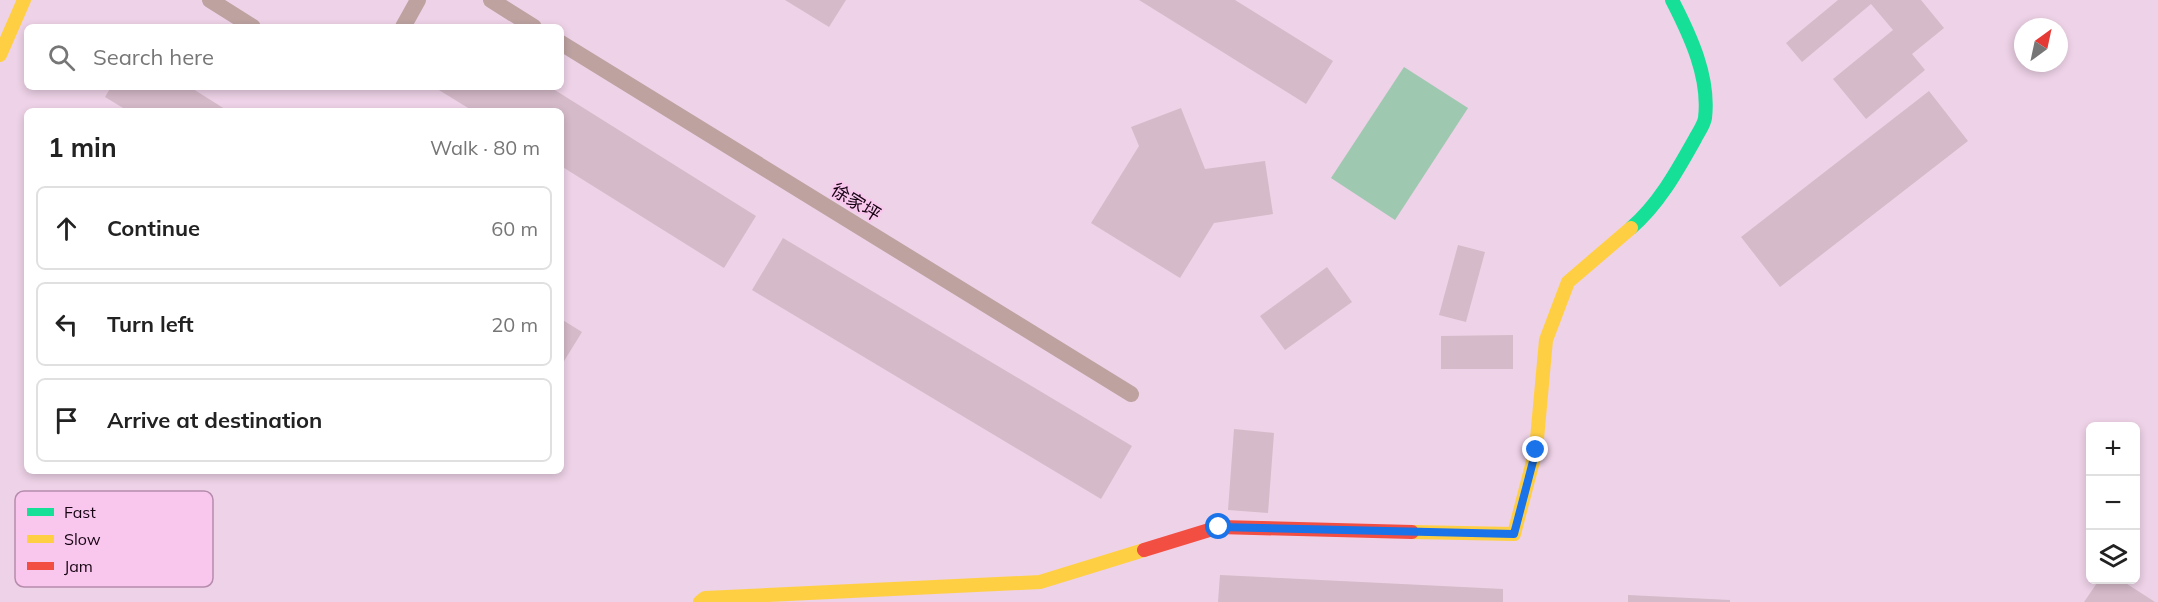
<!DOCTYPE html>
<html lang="en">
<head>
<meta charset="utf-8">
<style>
	:root { --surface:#fff; --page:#f2f2f2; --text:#222; --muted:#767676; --line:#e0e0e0 }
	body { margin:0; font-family:Mulish,"Noto Sans SC",sans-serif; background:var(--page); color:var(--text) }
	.controls { position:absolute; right:18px; bottom:18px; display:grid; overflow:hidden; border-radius:9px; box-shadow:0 3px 9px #0003 }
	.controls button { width:54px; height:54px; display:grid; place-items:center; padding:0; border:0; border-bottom:2px solid var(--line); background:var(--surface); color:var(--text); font:30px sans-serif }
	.compass { position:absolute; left:2014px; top:18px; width:54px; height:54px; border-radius:50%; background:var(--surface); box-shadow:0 3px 9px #0003; rotate:33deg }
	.stop { position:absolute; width:18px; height:18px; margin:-14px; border:4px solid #1a73e8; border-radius:50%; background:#fff }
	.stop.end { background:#1a73e8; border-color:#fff; box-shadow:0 2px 6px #0008 }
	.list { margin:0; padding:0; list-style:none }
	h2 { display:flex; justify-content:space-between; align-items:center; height:78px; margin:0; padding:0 24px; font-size:26px }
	h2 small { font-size:20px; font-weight:400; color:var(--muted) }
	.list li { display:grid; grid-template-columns:39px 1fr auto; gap:18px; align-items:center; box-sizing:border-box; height:84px; margin:0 12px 12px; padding:0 12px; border:2px solid var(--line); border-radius:9px }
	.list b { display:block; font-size:22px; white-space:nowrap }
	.list em { font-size:20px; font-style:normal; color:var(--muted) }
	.icon { flex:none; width:33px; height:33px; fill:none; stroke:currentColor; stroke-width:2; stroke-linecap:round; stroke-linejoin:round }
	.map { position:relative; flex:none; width:2158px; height:602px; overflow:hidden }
	.search { position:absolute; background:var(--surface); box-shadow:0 3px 9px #0003; left:24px; top:24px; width:540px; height:66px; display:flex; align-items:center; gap:15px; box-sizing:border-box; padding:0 21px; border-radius:9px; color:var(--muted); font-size:22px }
	.panel { position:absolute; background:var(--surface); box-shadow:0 3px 9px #0003; left:24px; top:108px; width:540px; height:366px; border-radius:9px }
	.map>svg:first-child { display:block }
	.green { fill:#9fc8b1 }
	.building { fill:#d5bac9 }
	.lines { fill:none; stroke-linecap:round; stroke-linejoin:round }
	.lane { stroke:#bda2a0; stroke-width:16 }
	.fast { stroke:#16e098; stroke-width:14 }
	.slow { stroke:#ffcf43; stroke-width:14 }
	.jam { stroke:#f24e42; stroke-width:14 }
	.route { stroke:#1a73e8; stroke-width:8 }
	.labels { text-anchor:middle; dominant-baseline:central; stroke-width:4.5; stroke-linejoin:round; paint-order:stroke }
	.street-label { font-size:18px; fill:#170413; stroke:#f9c7ed }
	.key { fill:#f9c7ed; stroke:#b58cac; stroke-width:1.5 }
	.key-label { font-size:16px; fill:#170413 }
</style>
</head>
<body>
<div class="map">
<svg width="2158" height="602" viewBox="0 0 2158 602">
	<rect width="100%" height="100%" fill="#eed2e7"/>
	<!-- green -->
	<path class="green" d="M1404 67 1468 108 1395 220 1331 178Z"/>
	<!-- building -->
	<path class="building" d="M785 0H846L829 27Z
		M1139 0H1235L1333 61 1306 104Z
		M1838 0H1921L1944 28 1912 54 1925 70 1866 119 1833 79 1893 30 1871 4 1802 62 1786 43Z
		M111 87H190L228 111H128L105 97Z
		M434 87H550L756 216 724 268 561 166V111H473Z
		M1929 91 1968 141 1780 287 1741 237Z
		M1181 108 1205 169 1265 161 1273 214 1214 223 1180 278 1091 223 1139 146 1131 127Z
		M783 238 1132 446 1101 499 752 290Z
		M1458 245 1485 252 1466 322 1439 315Z
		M1327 267 1352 302 1285 350 1260 316Z
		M561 319 582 332 561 366Z
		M1513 335V369H1441V336Z
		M1234 429 1274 433 1268 513 1228 510Z
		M1220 575 1503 589V602H1218Z
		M2099 580H2121L2155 602H2084Z
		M1628 595 1730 600V602H1628Z"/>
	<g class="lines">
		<!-- lane -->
		<path class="lane" d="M210 0 253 27
			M491 0 534 27
			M403 27 418 0
			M561 43 1131 394"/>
		<!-- fast -->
		<path class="fast" d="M1631 228C1659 204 1677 171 1695 139 1698 133 1704 125 1705 118 1710 77 1690 35 1672 0"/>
		<!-- slow -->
		<path class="slow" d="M0 55 24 0
			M1412 532 1514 534 1536 450 1546 340 1568 282 1631 228
			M700 602 705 598 1040 582 1144 550"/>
		<!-- jam -->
		<path class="jam" d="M1144 550 1219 527 1412 532"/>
	</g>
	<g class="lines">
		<!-- route -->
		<path class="route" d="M1219 527 1514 534 1536 450"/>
	</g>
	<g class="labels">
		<!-- street labels -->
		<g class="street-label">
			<text transform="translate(856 202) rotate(32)">徐家坪</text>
		</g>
	</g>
	<!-- legend -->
	<rect x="15" y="491" width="198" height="96" rx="9" class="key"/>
	<rect x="27" y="508" width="27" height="8" fill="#16e098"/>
	<rect x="27" y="535" width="27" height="8" fill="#ffcf43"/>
	<rect x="27" y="562" width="27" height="8" fill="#f24e42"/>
	<g class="key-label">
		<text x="64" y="518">Fast</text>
		<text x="64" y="545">Slow</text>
		<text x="64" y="572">Jam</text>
	</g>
</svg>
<div class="controls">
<button>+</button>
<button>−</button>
<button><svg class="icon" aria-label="layers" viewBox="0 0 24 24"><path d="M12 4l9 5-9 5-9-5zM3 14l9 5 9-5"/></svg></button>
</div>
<svg class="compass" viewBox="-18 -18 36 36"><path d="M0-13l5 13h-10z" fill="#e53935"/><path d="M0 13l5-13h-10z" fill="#767676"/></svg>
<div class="stop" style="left:1219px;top:527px"></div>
<div class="stop end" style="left:1536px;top:450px"></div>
<div class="search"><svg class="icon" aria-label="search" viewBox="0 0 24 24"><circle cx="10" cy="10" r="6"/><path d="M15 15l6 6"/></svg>Search here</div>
<section class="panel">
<h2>1 min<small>Walk · 80 m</small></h2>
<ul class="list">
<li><svg class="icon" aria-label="ahead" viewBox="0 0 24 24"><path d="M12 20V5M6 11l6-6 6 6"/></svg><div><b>Continue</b></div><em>60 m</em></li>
<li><svg class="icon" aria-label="left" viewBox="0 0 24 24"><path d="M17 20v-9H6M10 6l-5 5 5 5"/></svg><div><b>Turn left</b></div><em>20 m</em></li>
<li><svg class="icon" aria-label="arrive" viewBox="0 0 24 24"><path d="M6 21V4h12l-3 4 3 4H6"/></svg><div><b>Arrive at destination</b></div></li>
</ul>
</section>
</div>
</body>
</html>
